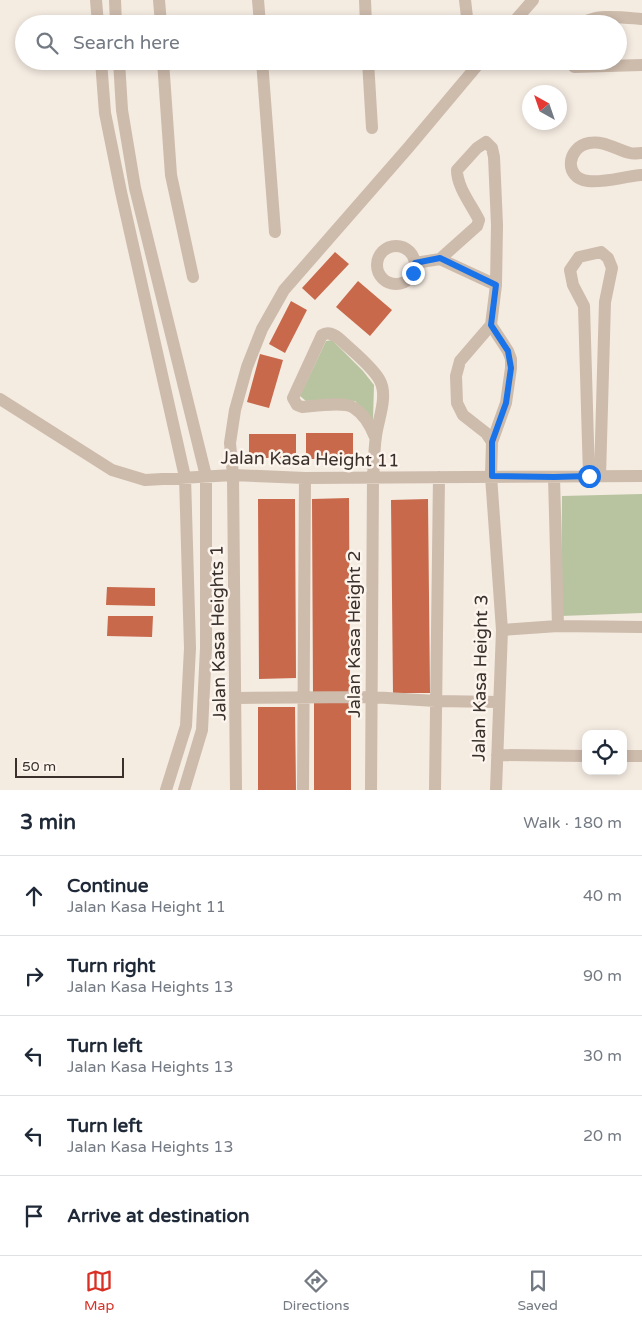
<!DOCTYPE html>
<html lang="en">
<head>
<meta charset="utf-8">
<style>
	:root { --surface:#fff; --page:#f6f6f7; --text:#1f2937; --muted:#747a83; --line:#e0e1e3; --accent:#d93025 }
	body { margin:0; font-family:"Varela Round",sans-serif; background:var(--page); color:var(--text) }
	.controls { position:absolute; right:15px; bottom:15px; display:grid; overflow:hidden; border-radius:10px; box-shadow:0 2px 8px #0003 }
	.controls button { width:45px; height:45px; display:grid; place-items:center; padding:0; border:0; border-bottom:1px solid var(--line); background:var(--surface); color:var(--text); font:25px sans-serif }
	.compass { position:absolute; left:522px; top:85px; width:45px; height:45px; border-radius:50%; background:var(--surface); box-shadow:0 2px 8px #0003; rotate:320deg }
	.scale { position:absolute; left:15px; bottom:12px; width:109px; box-sizing:border-box; padding-left:5px; border:2px solid #3b302b; border-top:0; font-size:14px; line-height:18px; white-space:nowrap; color:#3b302b; -webkit-text-stroke:4px #fbf5ee; paint-order:stroke }
	.stop { position:absolute; width:15px; height:15px; margin:-11px; border:4px solid #1a73e8; border-radius:50%; background:#fff }
	.stop.end { background:#1a73e8; border-color:#fff; box-shadow:0 1px 5px #0008 }
	.list { margin:0; padding:0; list-style:none }
	h2 { display:flex; justify-content:space-between; align-items:center; height:65px; margin:0; padding:0 20px; font-size:21px }
	h2 small { font-size:16px; font-weight:400; color:var(--muted) }
	.list li { display:grid; grid-template-columns:32px 1fr auto; gap:15px; align-items:center; box-sizing:border-box; height:80px; padding:0 20px; border-top:1px solid var(--line) }
	.list b { display:block; font-size:19px; white-space:nowrap }
	.list p { margin:0; font-size:16px; white-space:nowrap; color:var(--muted) }
	.list em { font-size:16px; font-style:normal; color:var(--muted) }
	.icon { flex:none; width:28px; height:28px; fill:none; stroke:currentColor; stroke-width:2; stroke-linecap:round; stroke-linejoin:round }
	.map { position:relative; flex:none; width:642px; height:790px; overflow:hidden }
	.search { position:absolute; background:var(--surface); box-shadow:0 2px 8px #0003; left:15px; right:15px; top:15px; height:55px; display:flex; align-items:center; gap:12px; box-sizing:border-box; padding:0 18px; border-radius:28px; color:var(--muted); font-size:19px }
	.sheet { height:465px; background:var(--surface) }
	nav { display:flex; justify-content:space-around; align-items:center; box-sizing:border-box; height:70px; border-top:1px solid var(--line); background:var(--surface); font-size:14px; color:var(--muted) }
	nav a { display:grid; justify-items:center; gap:2px }
	nav .on { color:var(--accent) }
	.map>svg:first-child { display:block }
	.green { fill:#b8c4a0 }
	.building { fill:#c8694b }
	.lines { fill:none; stroke-linecap:round; stroke-linejoin:round }
	.minor { stroke:#cdbbac; stroke-width:12 }
	.route { stroke:#1a73e8; stroke-width:6 }
	.labels { text-anchor:middle; dominant-baseline:central; stroke-width:5; stroke-linejoin:round; paint-order:stroke }
	.street-label { font-size:18px; fill:#3b302b; stroke:#fbf5ee }
</style>
</head>
<body>
<div class="map">
<svg width="642" height="790" viewBox="0 0 642 790">
	<rect width="100%" height="100%" fill="#f4ebe1"/>
	<!-- green -->
	<path class="green" d="M332 340 363 371 374 385 373 420 355 401 317 400 306 401 300 396 326 341Z
		M642 494V613L561 616 562 496Z"/>
	<!-- building -->
	<path class="building" d="M335 252 349 264 315 300 302 288Z
		M358 281 392 310 370 336 336 307Z
		M291 301 307 310 285 353 269 344Z
		M260 354 283 360 269 408 247 402Z
		M306 433H353V459H306Z
		M249 434H296V458H249Z
		M349 498 350 692 313 693 312 499Z
		M258 499H295L296 678 259 679Z
		M428 499 430 693H393L391 500Z
		M107 587 155 588V606L106 605Z
		M108 616H153L152 637 107 636Z
		M314 702H351V790H314Z
		M258 707H295L296 790H258Z"/>
	<g class="lines">
		<!-- minor -->
		<path class="minor" d="M96 0 98 24
			M115 0 116 24
			M159 0 161 24
			M258 0 260 24
			M365 0 366 24
			M465 0 467 17
			M512 24 533 0
			M583 24C593 13 627 18 642 19
			M101 61 105 113 121 192 185 477 190 648 186 726 166 790
			M119 61 122 110 135 188 206 476V648L202 730 184 790
			M163 61 171 175 193 277
			M262 61 275 232
			M368 61 372 128
			M569 61 574 67 642 65
			M642 153C638 153 634 154 630 153 617 150 604 140 589 143 567 147 563 178 588 181 605 183 625 176 642 175
			M377 265a19 19 0 1 1 38 0a19 19 0 1 1-38 0Z
			M440 259 496 285
			M415 263 440 259 477 226 479 220C471 204 457 187 457 170L477 148 486 142 492 148 494 157 497 225 496 285 491 325 460 361 456 376 457 403 463 415 486 433 492 442
			M491 325 508 351 511 359V368L506 403 492 442 491 476 502 630 496 790
			M0 399 112 470 145 480 233 475 305 478 642 476
			M589 476 584 306 573 285 570 270 579 257 601 252 608 258 612 268 605 302 600 476
			M554 477 558 626
			M502 630 558 626 642 627
			M236 698 371 697 436 701 499 702
			M497 755 586 756
			M623 756H642
			M236 790 233 475 230 443 235 410 247 367 262 329 284 290 408 148 481 61
			M303 790 305 478
			M371 790 373 478C374 464 374 450 376 436 378 419 389 395 379 379 371 366 356 354 344 343 338 337 330 330 322 335L293 398 297 405 302 407C314 406 345 401 354 408 364 414 371 427 375 437
			M435 790 439 477"/>
	</g>
	<g class="lines">
		<!-- route -->
		<path class="route" d="M413 273 415 263 440 258 496 285 491 325 508 351 511 368 506 403 492 442V476L554 477 589 476"/>
	</g>
	<g class="labels">
		<!-- street labels -->
		<g class="street-label">
			<text transform="translate(310 459) rotate(1)">Jalan Kasa Height 11</text>
			<text transform="translate(218 633) rotate(-91)">Jalan Kasa Heights 1</text>
			<text transform="translate(354 634) rotate(-90)">Jalan Kasa Height 2</text>
			<text transform="translate(480 678) rotate(-89)">Jalan Kasa Height 3</text>
		</g>
	</g>
</svg>
<div class="controls">
<button><svg class="icon" aria-label="locate" viewBox="0 0 24 24"><circle cx="12" cy="12" r="6"/><path d="M12 2v4M12 18v4M2 12h4M18 12h4"/></svg></button>
</div>
<svg class="compass" viewBox="-18 -18 36 36"><path d="M0-13l5 13h-10z" fill="#e53935"/><path d="M0 13l5-13h-10z" fill="#747a83"/></svg>
<div class="scale">50 m</div>
<div class="stop" style="left:589px;top:476px"></div>
<div class="stop end" style="left:413px;top:273px"></div>
<div class="search"><svg class="icon" aria-label="search" viewBox="0 0 24 24"><circle cx="10" cy="10" r="6"/><path d="M15 15l6 6"/></svg>Search here</div>
</div>
<section class="sheet">
<h2>3 min<small>Walk · 180 m</small></h2>
<ul class="list">
<li><svg class="icon" aria-label="ahead" viewBox="0 0 24 24"><path d="M12 20V5M6 11l6-6 6 6"/></svg><div><b>Continue</b><p>Jalan Kasa Height 11</p></div><em>40 m</em></li>
<li><svg class="icon" aria-label="right" viewBox="0 0 24 24"><path d="M7 20v-9h11M14 6l5 5-5 5"/></svg><div><b>Turn right</b><p>Jalan Kasa Heights 13</p></div><em>90 m</em></li>
<li><svg class="icon" aria-label="left" viewBox="0 0 24 24"><path d="M17 20v-9H6M10 6l-5 5 5 5"/></svg><div><b>Turn left</b><p>Jalan Kasa Heights 13</p></div><em>30 m</em></li>
<li><svg class="icon" aria-label="left" viewBox="0 0 24 24"><path d="M17 20v-9H6M10 6l-5 5 5 5"/></svg><div><b>Turn left</b><p>Jalan Kasa Heights 13</p></div><em>20 m</em></li>
<li><svg class="icon" aria-label="arrive" viewBox="0 0 24 24"><path d="M6 21V4h12l-3 4 3 4H6"/></svg><div><b>Arrive at destination</b></div></li>
</ul>
</section>
<nav>
<a class="on"><svg class="icon" aria-label="map" viewBox="0 0 24 24"><path d="M3 6l6-2 6 2 6-2v14l-6 2-6-2-6 2zM9 4v14M15 6v14"/></svg>Map</a>
<a><svg class="icon" aria-label="directions" viewBox="0 0 24 24"><path d="M12 3l9 9-9 9-9-9zM9 14v-3h6M13 9l2 2-2 2"/></svg>Directions</a>
<a><svg class="icon" aria-label="saved" viewBox="0 0 24 24"><path d="M7 4h10v16l-5-4-5 4z"/></svg>Saved</a>
</nav>
</body>
</html>
